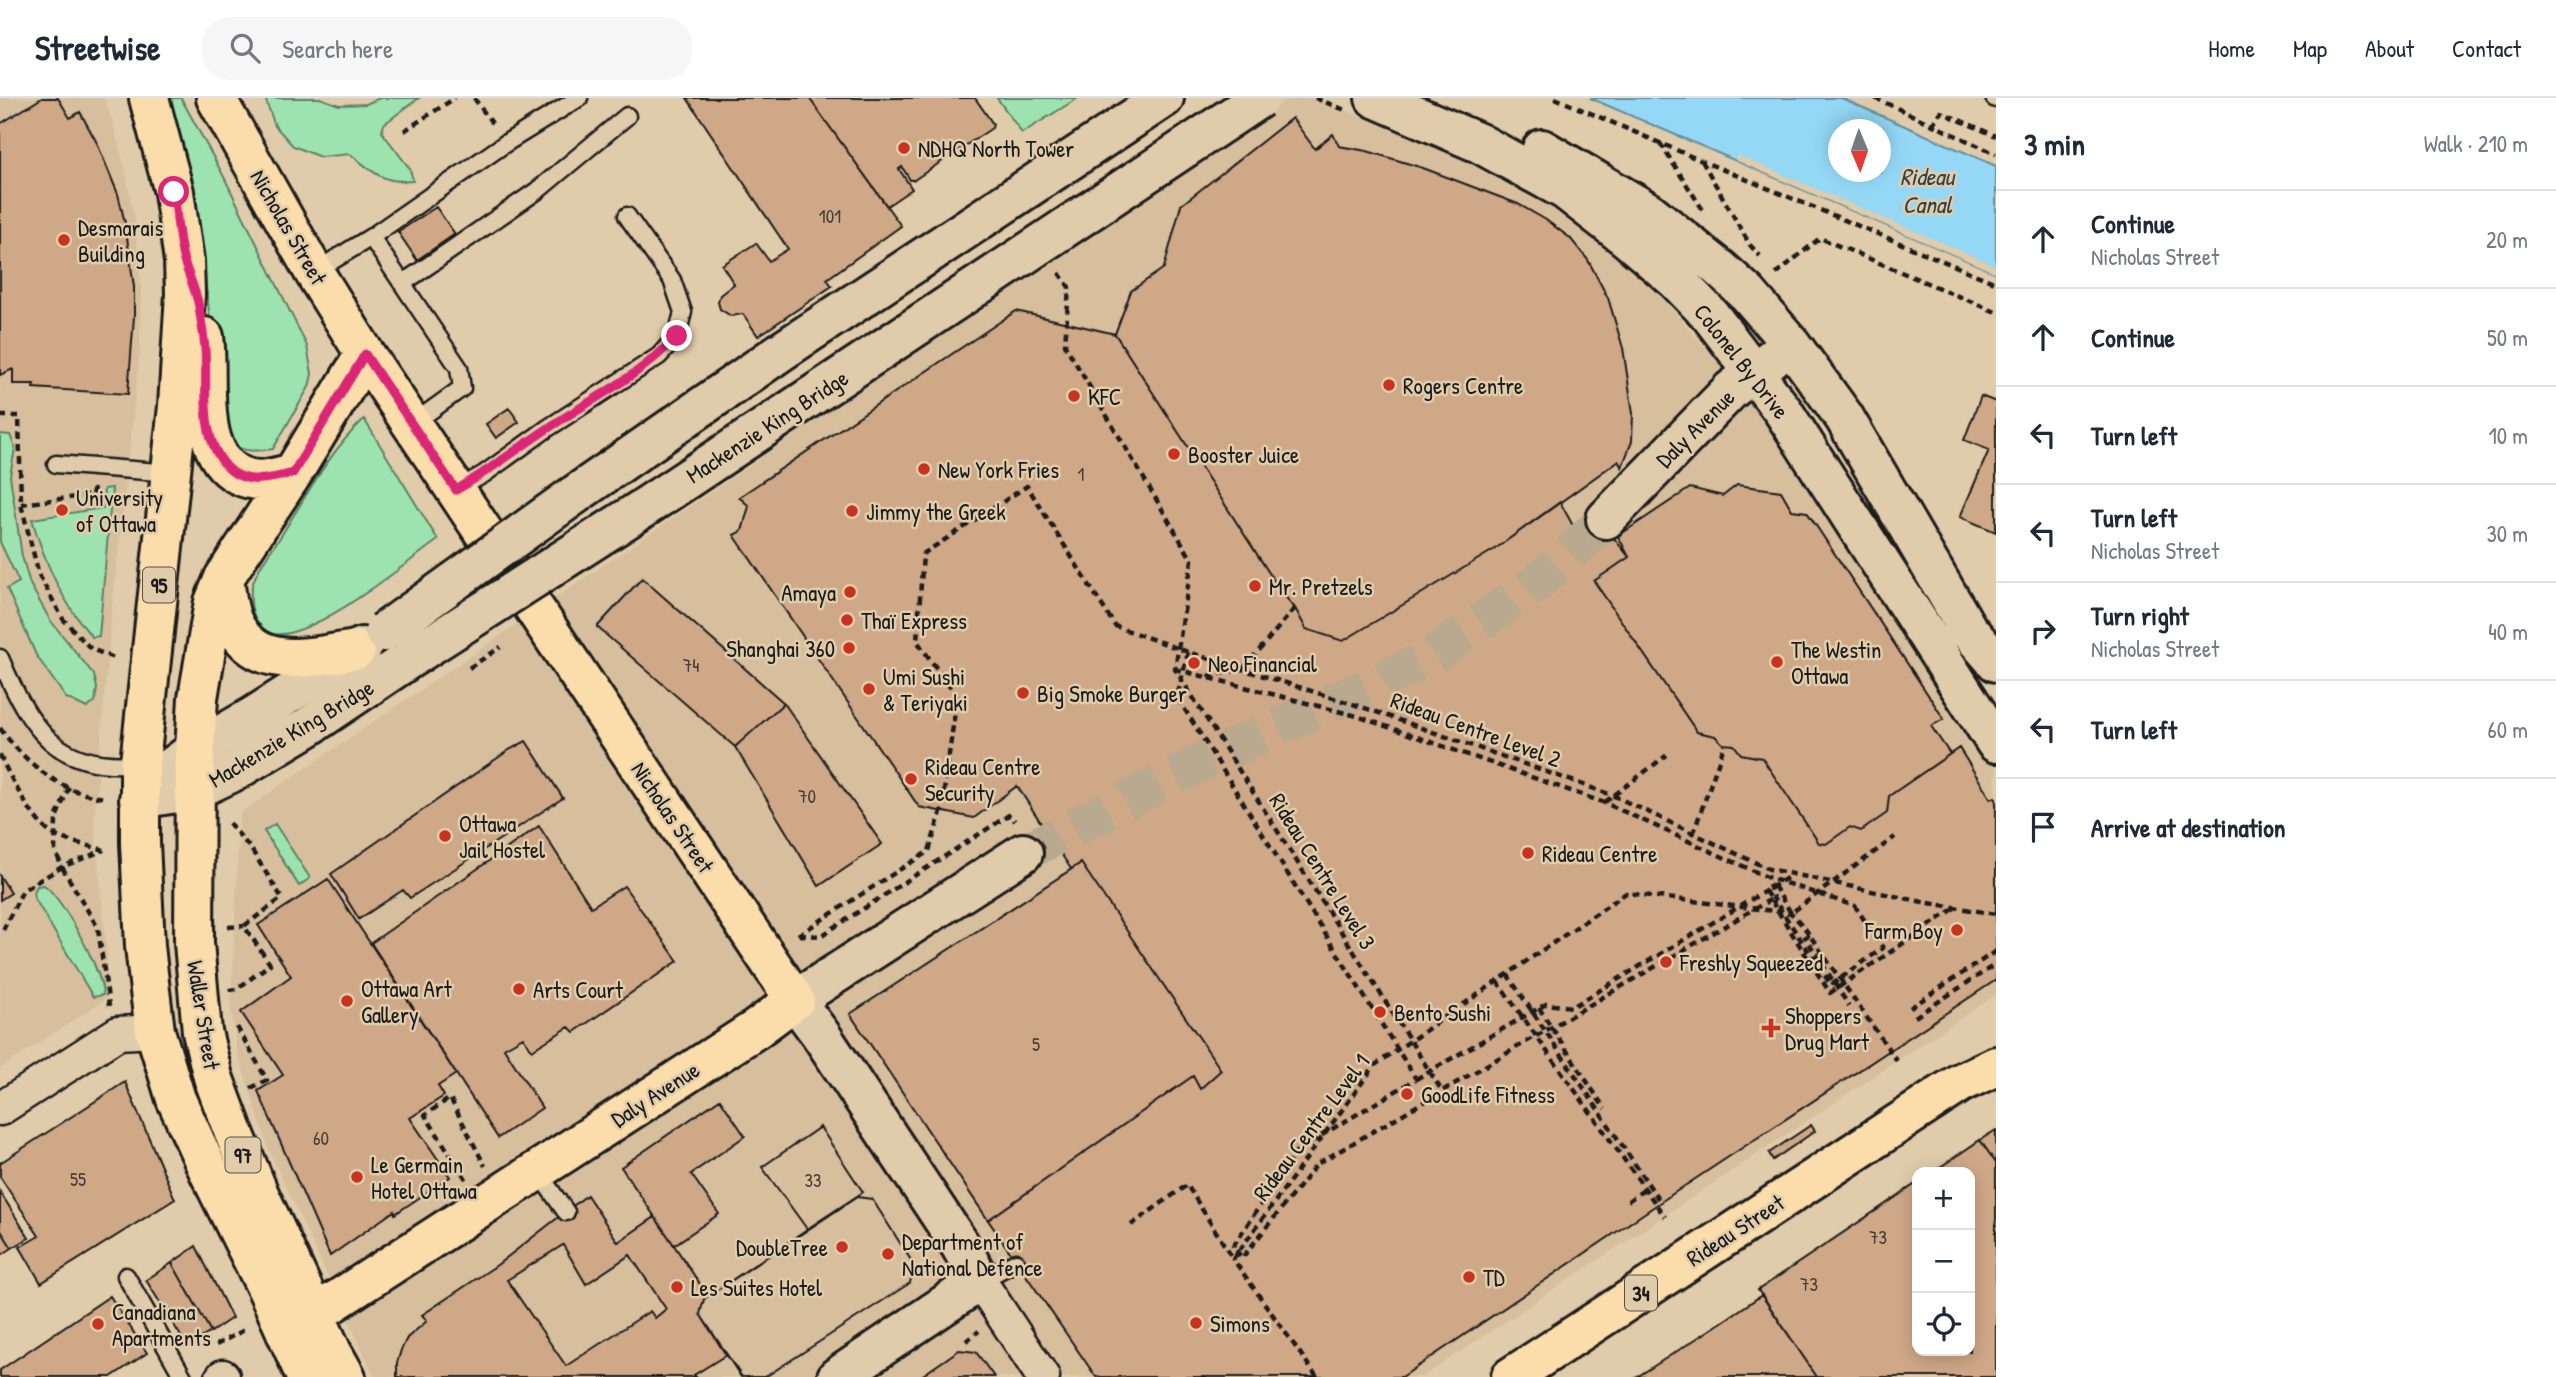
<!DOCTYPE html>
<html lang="en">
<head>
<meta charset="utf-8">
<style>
	:root { --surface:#fff; --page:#f6f6f7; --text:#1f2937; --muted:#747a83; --line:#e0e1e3 }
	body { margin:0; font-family:"Patrick Hand",sans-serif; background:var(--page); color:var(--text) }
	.controls { position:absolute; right:21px; bottom:21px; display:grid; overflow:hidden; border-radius:14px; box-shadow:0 4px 18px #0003 }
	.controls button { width:63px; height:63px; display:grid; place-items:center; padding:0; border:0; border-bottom:2px solid var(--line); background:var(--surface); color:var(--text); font:35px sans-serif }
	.compass { position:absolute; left:1828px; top:21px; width:63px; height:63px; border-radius:50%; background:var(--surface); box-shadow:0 4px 18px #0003; rotate:178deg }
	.stop { position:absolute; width:21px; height:21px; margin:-16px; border:5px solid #db2777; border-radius:50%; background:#fff }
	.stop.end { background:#db2777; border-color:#fff; box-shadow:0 2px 7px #0008 }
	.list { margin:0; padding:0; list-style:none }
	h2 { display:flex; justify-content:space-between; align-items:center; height:91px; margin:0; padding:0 28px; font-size:30px }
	h2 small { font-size:23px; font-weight:400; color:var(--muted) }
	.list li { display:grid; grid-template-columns:46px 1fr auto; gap:21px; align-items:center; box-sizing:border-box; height:98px; padding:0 28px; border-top:2px solid var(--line) }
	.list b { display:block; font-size:26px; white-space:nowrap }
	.list p { margin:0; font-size:23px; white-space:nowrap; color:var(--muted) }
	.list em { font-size:23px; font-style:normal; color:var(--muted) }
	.icon { flex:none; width:38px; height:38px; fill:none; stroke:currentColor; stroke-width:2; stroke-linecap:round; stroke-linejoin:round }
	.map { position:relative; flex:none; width:1996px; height:1279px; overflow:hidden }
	header { display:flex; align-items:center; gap:42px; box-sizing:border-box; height:98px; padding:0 35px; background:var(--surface); border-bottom:2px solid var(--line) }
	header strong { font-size:33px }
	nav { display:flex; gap:38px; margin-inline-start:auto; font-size:24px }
	.search { width:490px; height:63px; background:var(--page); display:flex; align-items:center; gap:18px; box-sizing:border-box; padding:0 24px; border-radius:28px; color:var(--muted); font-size:26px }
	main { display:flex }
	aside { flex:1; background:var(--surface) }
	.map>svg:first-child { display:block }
	.built { fill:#d7be9d }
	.green { fill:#9de3af; stroke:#5c8066; stroke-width:2 }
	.water { fill:#94d8f6; stroke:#648d9f; stroke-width:2; fill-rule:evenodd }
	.pier { fill:#e0ccaa }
	.building { fill:#cfa887; stroke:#1c1c1c; stroke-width:2; fill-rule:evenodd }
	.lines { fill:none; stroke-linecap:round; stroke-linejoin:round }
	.secondary-tunnel { stroke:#b9a98e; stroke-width:38; stroke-dasharray:38 19; stroke-linecap:butt }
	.lane-casing { stroke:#1c1c1c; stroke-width:21 }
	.street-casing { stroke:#1c1c1c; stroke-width:37 }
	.secondary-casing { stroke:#1c1c1c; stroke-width:44 }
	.primary-casing { stroke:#1c1c1c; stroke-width:44 }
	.path { stroke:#1c1c1c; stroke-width:4.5; stroke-dasharray:7 5; stroke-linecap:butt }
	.lane { stroke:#e0ccaa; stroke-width:16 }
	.street { stroke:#e0ccaa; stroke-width:32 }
	.secondary { stroke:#e0ccaa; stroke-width:38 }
	.primary { stroke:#faddab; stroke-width:38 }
	.secondary-bridge-casing { stroke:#1c1c1c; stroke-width:44; stroke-linecap:butt }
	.secondary-bridge { stroke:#e0ccaa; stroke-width:38 }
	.route { stroke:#db2777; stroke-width:9 }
	.poi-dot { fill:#c8321e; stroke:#e0ccaa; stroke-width:2.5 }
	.labels { text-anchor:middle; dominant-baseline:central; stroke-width:5; stroke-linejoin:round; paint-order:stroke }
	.number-label { font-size:19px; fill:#493f37 }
	.shield { fill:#e0ccaa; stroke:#575147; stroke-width:2 }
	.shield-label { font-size:21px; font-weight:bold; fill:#1c1c1c }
	.poi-label { font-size:23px; fill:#1c1c1c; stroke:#e0ccaa; text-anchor:start }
	.street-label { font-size:23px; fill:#1c1c1c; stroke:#e0ccaa }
	.water-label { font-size:24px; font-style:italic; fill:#344248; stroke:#e0ccaa }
</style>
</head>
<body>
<header>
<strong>Streetwise</strong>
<div class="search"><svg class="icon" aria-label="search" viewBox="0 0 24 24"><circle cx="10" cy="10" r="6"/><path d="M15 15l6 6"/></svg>Search here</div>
<nav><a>Home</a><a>Map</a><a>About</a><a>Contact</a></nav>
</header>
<main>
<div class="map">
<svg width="1996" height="1279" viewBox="0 0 1996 1279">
	<rect width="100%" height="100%" fill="#e0ccaa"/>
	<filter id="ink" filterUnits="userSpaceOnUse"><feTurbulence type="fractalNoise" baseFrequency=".0143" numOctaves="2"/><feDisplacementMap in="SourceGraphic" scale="14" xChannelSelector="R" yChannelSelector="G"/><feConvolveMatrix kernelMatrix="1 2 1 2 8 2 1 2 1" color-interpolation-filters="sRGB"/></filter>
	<g filter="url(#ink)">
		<!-- built -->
		<path class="built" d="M0 0H103L112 21 125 71 135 123 141 186 140 253 112 511 94 725 107 855V900L0 971Z
			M1289 0H1317L1544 95 1631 165 1790 345 1996 663V897L1422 1279H375L270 1055 237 953 231 908 240 715Z"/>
		<!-- green -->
		<path class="green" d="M166 0H181L223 77 307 248 312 276 309 289 273 351C257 353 244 355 230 345L212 237 198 125Z
			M265 0H320L339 7 366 6 380 0H419L384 26 382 34 410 71 413 83C380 85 374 74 350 56L320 59 293 48 275 28Z
			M997 0H1078L1022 35Z
			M364 321 438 442C405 466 314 541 274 536 254 533 248 506 252 488 257 470 271 453 281 438 306 398 330 353 364 321Z
			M0 336 10 337 15 350 10 378 22 458 30 486 50 522 94 577 97 590 95 604 87 610 66 600 36 557 7 491 19 484 0 444Z
			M112 390 99 538 92 539C62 504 45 465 32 421L103 410 104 391Z
			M275 726 310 780 299 788 264 733Z
			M44 787C62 799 103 874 103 897L93 899 35 801 34 794 37 788Z"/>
		<!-- water -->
		<path class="water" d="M1590 0H1841L1996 68V175ZM1839 32H1881V74H1839Z"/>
		<!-- pier -->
		<path class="pier" d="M1737 57 1996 168V175L1735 62Z"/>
		<!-- building -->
		<path class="building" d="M42 0H58L70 20 80 14 97 45 118 96 125 125 134 189V218L128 296 33 290 34 286H13V271L0 277V26Z
			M687 0H809L901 128 827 181 832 188 758 238 743 216 731 218 720 211 718 204 720 197 734 186 722 167 756 145 769 163 788 151Z
			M809 0H975L993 26 992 30 914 82H910L902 69 899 71 912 91 887 108Z
			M1292 20 1315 51 1333 36 1339 48 1367 53 1423 70 1518 106 1546 122 1570 140 1588 162 1608 200 1623 250 1633 315 1632 343 1622 369 1618 363 1495 451 1343 543 1306 531 1295 510 1282 495 1115 236 1131 193 1164 170 1181 107Z
			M436 109 455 136 417 162 398 134Z
			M1016 213 1115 236 1282 495 1295 510 1306 531 1343 543 1495 451 1560 404 1577 435 1613 439 1629 459 1594 483 1697 634 1715 638 1723 646 1734 647 1741 656 1762 660 1819 745 1826 746 1850 729 1861 733 1887 715 1889 698 1959 650 1991 701 1995 699 1996 701V882L1677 1093 1402 1279H1096L988 1122 1193 978 1200 991 1221 972 1081 765 1071 771 1017 688 974 720 919 709 734 437 742 433 749 408 739 399Z
			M1981 298 1996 304V434L1960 419 1989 352 1964 342Z
			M509 310 519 324 496 340 486 326Z
			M1737 387 1781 393 1792 412 1807 414 1944 621 1931 628 1950 656 1889 698 1887 715 1861 733 1850 729 1826 746 1819 745 1762 660 1741 656 1734 647 1723 646 1715 638 1697 634 1594 483 1629 459 1618 438 1690 390 1723 398Z
			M642 480 784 605 735 649 597 529Z
			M784 605 882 746 819 788 735 649Z
			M526 643 563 700 410 800 403 792 359 821 331 776 509 652Z
			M539 728 591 809 624 788 678 863 574 934 569 929 532 952 523 939 504 950 542 1010 498 1040 371 845Z
			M1081 765 1221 972 1200 991 1193 978 988 1122 850 916Z
			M0 778 11 795 0 802Z
			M328 781 456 976 438 988 444 998 410 1020 450 1079 395 1116 394 1113 330 1158 258 993 283 977 241 914 291 878 258 827Z
			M125 984 175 1101 41 1185 20 1149 39 1138 0 1079V1065Z
			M720 1001 745 1038 691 1076 719 1116 674 1147 621 1069Z
			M1811 1027 1815 1033 1773 1062 1769 1055Z
			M820 1029 863 1094 807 1131 762 1069Z
			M820 1029 863 1094 857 1099 872 1101 914 1167 910 1185 765 1279H742L700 1216 704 1201 807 1131 762 1069Z
			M1996 1032V1065L1980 1042Z
			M1980 1042 1996 1065V1279H1817L1758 1192 1917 1085V1253H1970V1074H1933Z
			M0 1094 29 1140 12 1150 0 1131Z
			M587 1097 618 1144 655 1119 704 1192V1201L700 1216 726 1257 694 1277 696 1279H397V1265L401 1252 407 1240 427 1223 422 1217 497 1167ZM563 1147 586 1186 630 1157 666 1211 655 1220 650 1213 566 1268 507 1182Z
			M857 1099 872 1101 914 1167 910 1185 765 1279H741L700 1216 704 1201Z
			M0 1131 12 1150 0 1158Z
			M196 1148 232 1220 211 1234 172 1165Z
			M172 1165 211 1234 187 1248 146 1182Z
			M1762 1197 1817 1279H1637L1716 1228Z
			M110 1198 147 1255 111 1279H0V1272Z
			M959 1252 976 1254 994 1279H920Z"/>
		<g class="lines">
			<!-- secondary-tunnel -->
			<path class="secondary-tunnel" d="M1023 755 1208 661 1427 561 1538 484 1606 421"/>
			<defs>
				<path id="lane" d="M1994 0 1996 1
					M371 139 459 270 462 290 412 326
					M314 174 371 139 506 45 579 0
					M403 185 538 92 627 18
					M56 366 171 375
					M456 392 484 376 548 330 659 258 677 238 683 214 672 182 627 118
					M0 560C30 631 57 675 142 665
					M537 1073 566 1114
					M126 1178 183 1279
					M980 1183 1016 1164"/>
				<path id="street" d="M0 1011 118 935 155 933
					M980 1183 1043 1279
					M222 1279 223 1278"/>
				<path id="secondary" d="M1375 0 1479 45 1565 92 1628 141 1676 182 1710 217 1783 313 1996 645
					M1542 51 1649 114 1719 170 1748 196 1791 246 1844 319 1968 532 1996 564
					M573 398 782 253 1164 0
					M1606 421 1731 292 1775 258
					M139 701 195 692 235 673 308 629 412 559
					M139 701 165 674 195 652 254 618 362 549
					M837 1279 980 1183 960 1147 821 937 795 902 1023 755"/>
				<path id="primary" d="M149 0 174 94 184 163 185 196 178 308 140 665V745L145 848 150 893 155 933 176 1001 209 1074 268 1193 306 1279
					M216 0 314 174 365 256 795 902 756 931 286 1235
					M204 239C210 281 194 354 239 377 245 380 253 382 260 382 271 381 282 378 293 375
					M224 480C226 494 227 511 233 524 257 576 312 558 356 552
					M346 1279 332 1254 259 1096 232 1030 213 979 202 934 194 845 195 652 198 600 214 504 224 480 293 375 365 256
					M1511 1279 1960 985 1996 968"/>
			</defs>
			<!-- lane casing -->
			<use href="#lane" class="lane-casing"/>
			<!-- street casing -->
			<use href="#street" class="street-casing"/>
			<!-- secondary casing -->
			<use href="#secondary" class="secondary-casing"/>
			<!-- primary casing -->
			<use href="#primary" class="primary-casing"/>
			<!-- path -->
			<path class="path" d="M474 0 494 28
				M1315 0 1345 12
				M1555 0 1702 63 1996 185
				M1875 0 1996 56
				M1932 27 1941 14 1996 38
				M404 33 455 0
				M1660 45 1703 112
				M1702 63 1750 147 1760 158
				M1059 175 1069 189 1065 247 1192 462 1175 571 1442 993
				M1776 176 1820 140 1996 214
				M0 318H19L21 406 39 477 63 521 91 551 114 560
				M21 406 92 397 94 390
				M1188 554 1177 599 1416 981 1297 1052 1233 1148 1242 1160 1317 1066 1773 800
				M469 570 501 549
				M1175 571 1357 618 1605 705 1767 779 1773 800 1831 887 1883 850 1855 808 1767 779
				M1208 578 1243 571 1295 510
				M0 630C24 664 63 697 107 700
				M0 657C8 676 34 725 51 735 66 744 88 747 104 752
				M69 689 56 720 55 752 62 769 98 830 109 908
				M1605 704 1667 657
				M1693 736 1723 651
				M1774 788 1791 815 1895 739
				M1765 793 1830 895 1955 810
				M228 829 244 828
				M3 832 23 792 62 769 104 752
				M798 837 929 753 941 714 957 599 917 543 923 456 1027 388 1115 528 1188 554 1359 608 1612 697 1769 771 1923 804 1996 816
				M799 837 821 838 1009 717 1015 723
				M1809 837 1805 839 1849 908
				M1507 876 1661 1105
				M1497 883 1665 1119
				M229 892 237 891 270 866 244 828 282 800 251 751 229 725
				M1539 910 1605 1011
				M1910 910 1996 853
				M1915 919 1996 866
				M237 929 267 982 251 990
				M1416 981 1546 906 1572 909 1792 777
				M466 1081 425 1017 450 1000 485 1068
				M1628 1103 1645 1091
				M1131 1127 1187 1087 1233 1161
				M966 1243 979 1233
				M216 1247 246 1231
				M1317 1279 1233 1161 1375 967 1626 795 1791 815 1804 829 1897 963"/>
			<!-- lane -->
			<use href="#lane" class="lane"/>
			<!-- street -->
			<use href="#street" class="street"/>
			<!-- secondary -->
			<use href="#secondary" class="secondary"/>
			<!-- primary -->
			<use href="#primary" class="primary"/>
			<defs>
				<path id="secondary-bridge" d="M384 534 573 398
					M412 559 636 415 1260 0"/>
			</defs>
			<!-- secondary-bridge casing -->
			<use href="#secondary-bridge" class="secondary-bridge-casing"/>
			<!-- secondary-bridge -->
			<use href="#secondary-bridge" class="secondary-bridge"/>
		</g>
	</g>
	<g class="lines" filter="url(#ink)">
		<!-- route -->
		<path class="route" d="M174 94C177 116 178 142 184 163 189 179 196 192 199 209 201 223 204 237 205 251 208 290 198 338 227 369 245 388 271 381 293 375L365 256 456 392C489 373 518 350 550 329 593 300 642 277 677 238"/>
	</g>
	<!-- markers -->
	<g class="poi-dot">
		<circle cx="904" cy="50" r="7"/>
		<circle cx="64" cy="142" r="7"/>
		<circle cx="1389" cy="287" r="7"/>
		<circle cx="1074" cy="298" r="7"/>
		<circle cx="1174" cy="356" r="7"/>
		<circle cx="924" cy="371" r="7"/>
		<circle cx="62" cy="412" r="7"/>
		<circle cx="852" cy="413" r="7"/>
		<circle cx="1255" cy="488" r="7"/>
		<circle cx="850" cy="494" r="7"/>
		<circle cx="847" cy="522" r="7"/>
		<circle cx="849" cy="550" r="7"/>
		<circle cx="1777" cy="564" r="7"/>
		<circle cx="1194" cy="565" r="7"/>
		<circle cx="869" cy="591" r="7"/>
		<circle cx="1023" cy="595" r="7"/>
		<circle cx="911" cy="681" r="7"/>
		<circle cx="445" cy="738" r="7"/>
		<circle cx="1528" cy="755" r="7"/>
		<circle cx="1957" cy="832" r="7"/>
		<circle cx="1666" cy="864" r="7"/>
		<circle cx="519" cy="891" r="7"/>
		<circle cx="347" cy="903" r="7"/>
		<circle cx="1380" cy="914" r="7"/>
		<path d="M1767.5 919.5h7v7h7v7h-7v7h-7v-7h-7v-7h7z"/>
		<circle cx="1407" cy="996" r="7"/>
		<circle cx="357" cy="1079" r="7"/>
		<circle cx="842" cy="1149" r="7"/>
		<circle cx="888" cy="1156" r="7"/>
		<circle cx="1469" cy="1179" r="7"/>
		<circle cx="677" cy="1189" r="7"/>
		<circle cx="1196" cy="1225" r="7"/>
		<circle cx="98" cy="1226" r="7"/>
	</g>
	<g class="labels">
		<!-- number labels -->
		<g class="number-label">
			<text x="830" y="118">101</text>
			<text x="1081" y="376">1</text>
			<text x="691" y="567">74</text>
			<text x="807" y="698">70</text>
			<text x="1036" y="946">5</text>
			<text x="321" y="1040">60</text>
			<text x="78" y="1081">55</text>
			<text x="813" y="1082">33</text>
			<text x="1878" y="1139">73</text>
			<text x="1809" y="1186">73</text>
		</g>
		<!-- shield labels -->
		<g class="shield">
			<rect x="143" y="469.5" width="32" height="35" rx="5"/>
			<rect x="225.5" y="1039.5" width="35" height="35" rx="5"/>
			<rect x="1625" y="1177.5" width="32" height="35" rx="5"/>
		</g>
		<g class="shield-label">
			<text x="159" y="487">95</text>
			<text x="243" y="1057">97</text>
			<text x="1641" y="1195">34</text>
		</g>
		<!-- poi labels -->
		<g class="poi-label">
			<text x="918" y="50">NDHQ North Tower</text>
			<text x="78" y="129">Desmarais<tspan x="78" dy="26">Building</tspan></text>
			<text x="1403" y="287">Rogers Centre</text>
			<text x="1088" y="298">KFC</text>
			<text x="1188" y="356">Booster Juice</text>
			<text x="938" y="371">New York Fries</text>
			<text x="76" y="399">University<tspan x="76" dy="26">of Ottawa</tspan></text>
			<text x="866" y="413">Jimmy the Greek</text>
			<text x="1269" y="488">Mr. Pretzels</text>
			<text x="836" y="494" text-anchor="end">Amaya</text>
			<text x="861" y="522">Thaï Express</text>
			<text x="835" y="550" text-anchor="end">Shanghai 360</text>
			<text x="1791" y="551">The Westin<tspan x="1791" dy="26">Ottawa</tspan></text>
			<text x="1208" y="565">Neo Financial</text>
			<text x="883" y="578">Umi Sushi<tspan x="883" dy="26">&amp; Teriyaki</tspan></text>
			<text x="1037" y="595">Big Smoke Burger</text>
			<text x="925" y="668">Rideau Centre<tspan x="925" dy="26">Security</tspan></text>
			<text x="459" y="725">Ottawa<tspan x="459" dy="26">Jail Hostel</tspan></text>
			<text x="1542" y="755">Rideau Centre</text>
			<text x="1943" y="832" text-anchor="end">Farm Boy</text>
			<text x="1680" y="864">Freshly Squeezed</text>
			<text x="361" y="890">Ottawa Art<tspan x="361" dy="26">Gallery</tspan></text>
			<text x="533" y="891">Arts Court</text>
			<text x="1394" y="914">Bento Sushi</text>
			<text x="1785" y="917">Shoppers<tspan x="1785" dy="26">Drug Mart</tspan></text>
			<text x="1421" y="996">GoodLife Fitness</text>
			<text x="371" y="1066">Le Germain<tspan x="371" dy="26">Hotel Ottawa</tspan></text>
			<text x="902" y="1143">Department of<tspan x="902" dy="26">National Defence</tspan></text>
			<text x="828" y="1149" text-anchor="end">DoubleTree</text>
			<text x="1483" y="1179">TD</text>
			<text x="691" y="1189">Les Suites Hotel</text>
			<text x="112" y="1213">Canadiana<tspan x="112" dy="26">Apartments</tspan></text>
			<text x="1210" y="1225">Simons</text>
		</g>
		<!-- street labels -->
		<g class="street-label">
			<text transform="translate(289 129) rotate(60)">Nicholas Street</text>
			<text transform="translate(1742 263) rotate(52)">Colonel By Drive</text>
			<text transform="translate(767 328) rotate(-33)">Mackenzie King Bridge</text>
			<text transform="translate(1695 330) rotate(-45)">Daly Avenue</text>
			<text transform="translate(1476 631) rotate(20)">Rideau Centre Level 2</text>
			<text transform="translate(291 635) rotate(-31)">Mackenzie King Bridge</text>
			<text transform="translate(673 719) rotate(56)">Nicholas Street</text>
			<text transform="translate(1323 773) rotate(58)">Rideau Centre Level 3</text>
			<text transform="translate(204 917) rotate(81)">Waller Street</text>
			<text transform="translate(655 996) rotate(-33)">Daly Avenue</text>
			<text transform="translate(1311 1029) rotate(-53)">Rideau Centre Level 1</text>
			<text transform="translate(1735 1132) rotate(-33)">Rideau Street</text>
		</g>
		<!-- water labels -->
		<g class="water-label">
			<text x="1927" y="78">Rideau<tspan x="1927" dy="28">Canal</tspan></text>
		</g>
	</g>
</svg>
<div class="controls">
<button>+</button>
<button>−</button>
<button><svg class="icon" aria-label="locate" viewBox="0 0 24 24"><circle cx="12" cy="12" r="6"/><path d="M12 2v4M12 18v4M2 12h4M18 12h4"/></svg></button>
</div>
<svg class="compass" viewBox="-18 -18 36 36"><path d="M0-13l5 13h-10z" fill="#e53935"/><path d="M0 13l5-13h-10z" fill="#747a83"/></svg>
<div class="stop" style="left:174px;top:94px"></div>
<div class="stop end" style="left:677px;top:238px"></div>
</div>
<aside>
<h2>3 min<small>Walk · 210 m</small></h2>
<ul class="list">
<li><svg class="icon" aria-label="ahead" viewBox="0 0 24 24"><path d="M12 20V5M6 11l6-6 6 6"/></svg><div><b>Continue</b><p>Nicholas Street</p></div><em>20 m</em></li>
<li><svg class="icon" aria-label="ahead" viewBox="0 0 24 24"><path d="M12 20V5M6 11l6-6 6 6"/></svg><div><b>Continue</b></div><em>50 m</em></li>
<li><svg class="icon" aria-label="left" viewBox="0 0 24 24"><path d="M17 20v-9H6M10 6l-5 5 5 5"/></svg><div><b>Turn left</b></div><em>10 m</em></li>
<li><svg class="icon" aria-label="left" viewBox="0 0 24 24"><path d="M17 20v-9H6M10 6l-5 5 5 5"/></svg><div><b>Turn left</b><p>Nicholas Street</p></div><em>30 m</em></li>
<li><svg class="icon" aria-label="right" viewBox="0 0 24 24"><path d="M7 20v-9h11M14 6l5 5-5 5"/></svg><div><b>Turn right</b><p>Nicholas Street</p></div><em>40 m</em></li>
<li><svg class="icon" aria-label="left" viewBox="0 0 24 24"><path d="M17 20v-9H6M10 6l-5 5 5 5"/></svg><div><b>Turn left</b></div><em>60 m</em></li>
<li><svg class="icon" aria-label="arrive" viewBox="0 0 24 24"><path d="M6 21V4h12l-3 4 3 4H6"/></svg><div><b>Arrive at destination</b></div></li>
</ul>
</aside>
</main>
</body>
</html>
